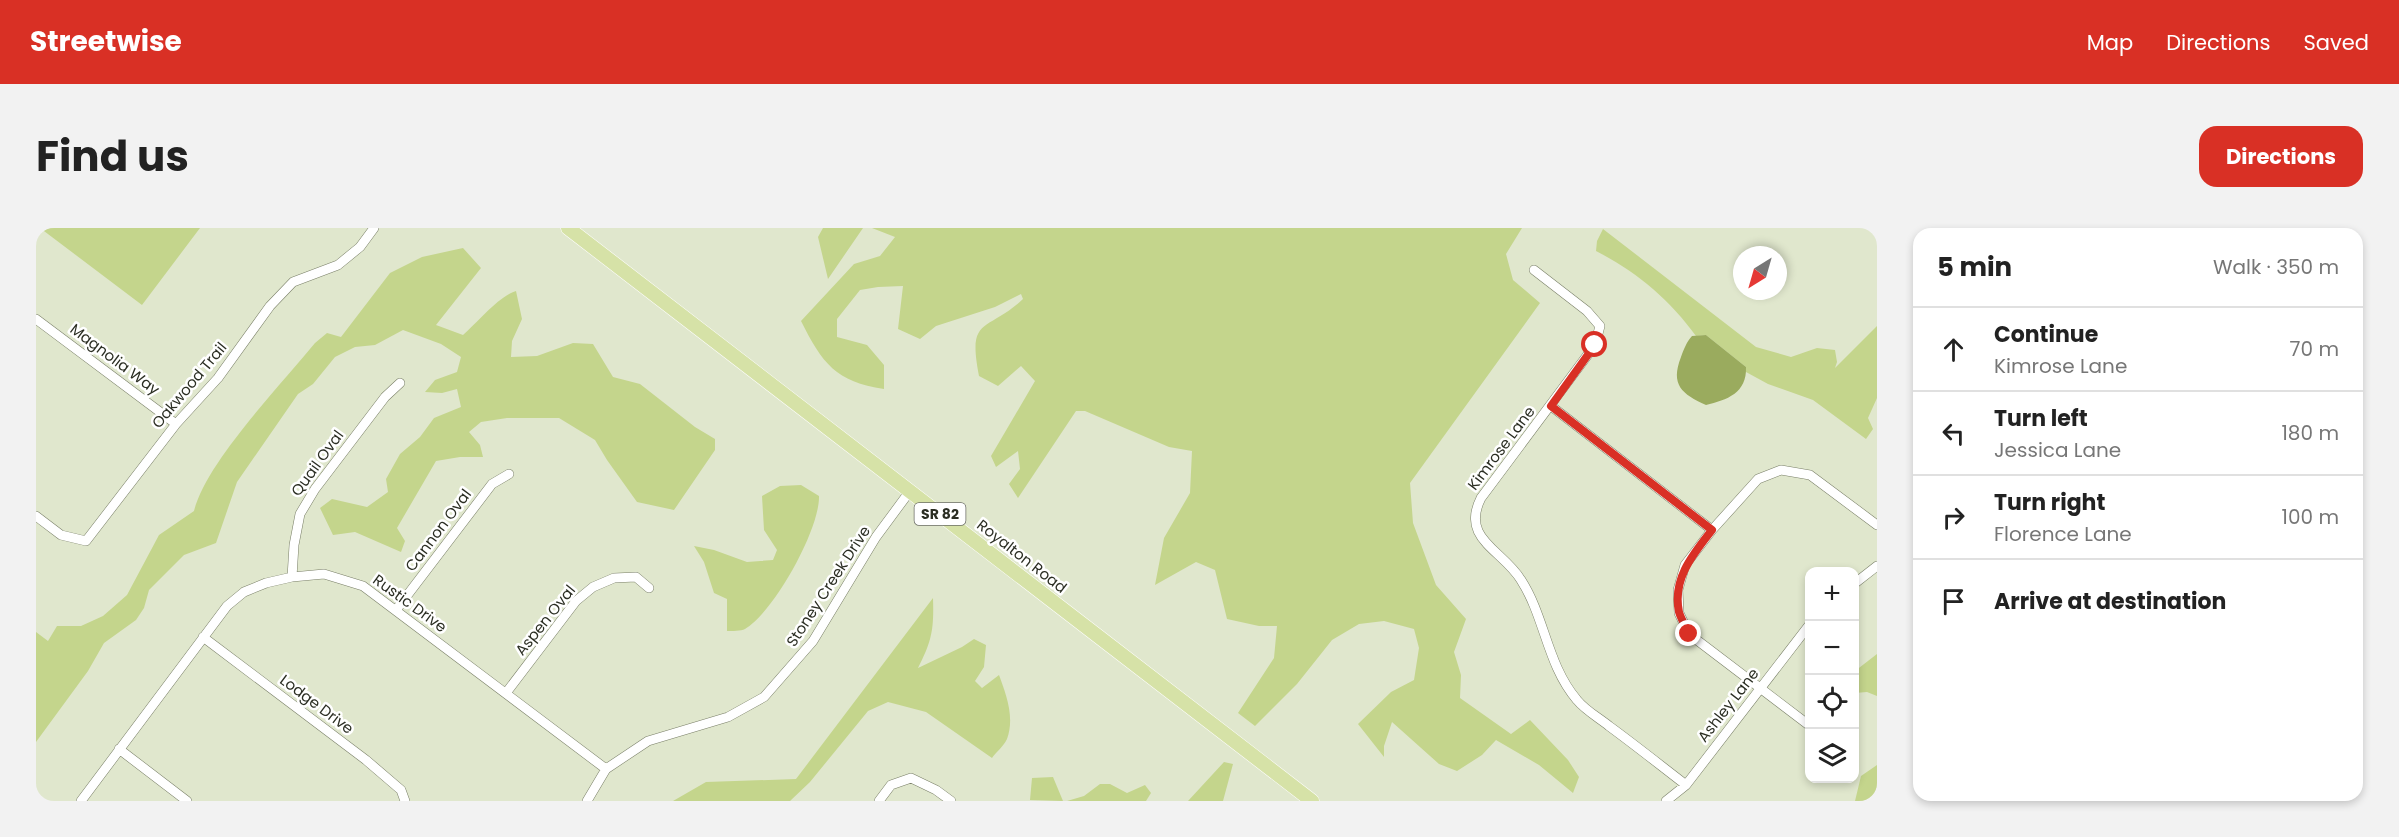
<!DOCTYPE html>
<html lang="en">
<head>
<meta charset="utf-8">
<style>
	:root { --surface:#fff; --page:#f2f2f2; --text:#222; --muted:#767676; --line:#e0e0e0; --accent:#d93025 }
	body { margin:0; font-family:Poppins,sans-serif; background:var(--page); color:var(--text) }
	.controls { position:absolute; right:18px; bottom:18px; display:grid; overflow:hidden; border-radius:12px; box-shadow:0 3px 9px #0003 }
	.controls button { width:54px; height:54px; display:grid; place-items:center; padding:0; border:0; border-bottom:2px solid var(--line); background:var(--surface); color:var(--text); font:30px sans-serif }
	.compass { position:absolute; left:1697px; top:18px; width:54px; height:54px; border-radius:50%; background:var(--surface); box-shadow:0 3px 9px #0003; rotate:217deg }
	.stop { position:absolute; width:18px; height:18px; margin:-14px; border:4px solid #d93025; border-radius:50%; background:#fff }
	.stop.end { background:#d93025; border-color:#fff; box-shadow:0 2px 6px #0008 }
	.list { margin:0; padding:0; list-style:none }
	h2 { display:flex; justify-content:space-between; align-items:center; height:78px; margin:0; padding:0 24px; font-size:26px }
	h2 small { font-size:20px; font-weight:400; color:var(--muted) }
	.list li { display:grid; grid-template-columns:39px 1fr auto; gap:18px; align-items:center; box-sizing:border-box; height:84px; padding:0 24px; border-top:2px solid var(--line) }
	.list b { display:block; font-size:22px; white-space:nowrap }
	.list p { margin:0; font-size:20px; white-space:nowrap; color:var(--muted) }
	.list em { font-size:20px; font-style:normal; color:var(--muted) }
	.icon { flex:none; width:33px; height:33px; fill:none; stroke:currentColor; stroke-width:2; stroke-linecap:round; stroke-linejoin:round }
	.map { position:relative; flex:none; width:1841px; height:573px; overflow:hidden; border-radius:18px }
	header { display:flex; align-items:center; gap:36px; box-sizing:border-box; height:84px; padding:0 30px; background:var(--accent); color:#fff }
	header strong { font-size:28px }
	nav { display:flex; gap:33px; margin-inline-start:auto; font-size:21px }
	.intro { display:flex; align-items:center; justify-content:space-between; box-sizing:border-box; height:144px; padding:0 36px }
	h1 { margin:0; font-size:42px }
	.button { padding:15px 27px; border-radius:18px; background:var(--accent); color:#fff; font-size:21px; font-weight:700 }
	main { display:flex; gap:36px; padding:0 36px }
	aside { flex:1; background:var(--surface); border-radius:18px; box-shadow:0 3px 9px #0003 }
	.map>svg:first-child { display:block }
	.green { fill:#c4d58c }
	.water { fill:#9aab5e }
	.lines { fill:none; stroke-linecap:round; stroke-linejoin:round }
	.street-casing { stroke:#797f67; stroke-width:10 }
	.primary-casing { stroke:#fff; stroke-width:15 }
	.street { stroke:#fff; stroke-width:9 }
	.primary { stroke:#d6e2a7; stroke-width:14 }
	.route { stroke:#d93025; stroke-width:8 }
	.labels { text-anchor:middle; dominant-baseline:central; stroke-width:5; stroke-linejoin:round; paint-order:stroke }
	.shield { fill:#fff; stroke:#6b6d65; stroke-width:1.5 }
	.shield-label { font-size:14px; font-weight:bold; fill:#2b2e23 }
	.street-label { font-size:15px; fill:#2b2e23; stroke:#fff }
</style>
</head>
<body>
<header>
<strong>Streetwise</strong>
<nav><a>Map</a><a>Directions</a><a>Saved</a></nav>
</header>
<div class="intro"><h1>Find us</h1><a class="button">Directions</a></div>
<main>
<div class="map">
<svg width="1841" height="573" viewBox="0 0 1841 573">
	<rect width="100%" height="100%" fill="#e0e7cd"/>
	<!-- green -->
	<path class="green" d="M4 0H164L106 77Z
		M787 0H827L792 51 782 9Z
		M836 0H1486L1470 26 1477 52 1504 75 1374 255 1377 295 1400 357 1430 391 1418 424 1425 447 1424 470 1475 506 1494 492 1532 532 1543 549 1537 565 1503 537 1460 512 1446 527 1421 543 1403 536 1356 494 1348 518V529L1322 496 1355 464 1378 452 1383 420 1378 401 1348 393 1323 396 1296 412 1261 456 1219 498 1202 485 1238 430 1241 398H1223L1191 391 1179 342 1160 334 1119 357 1128 310 1154 265 1156 223 1133 219 1049 183H1040L982 270 973 256 984 241 982 223 960 239 955 228 999 153 985 138 962 158 943 148C931 87 951 105 987 71L985 66 959 79 900 98 884 111 862 101 867 58 842 59 824 62 801 91V109L831 117 848 137V161C800 154 786 135 765 93L818 36 844 28 859 9Z
		M1567 1 1720 119 1755 129 1781 120 1799 122 1801 134 1799 140 1841 98V170L1832 190 1837 201 1830 211 1777 172 1732 156 1710 144V139L1670 107 1660 108C1633 71 1601 44 1560 23L1561 13Z
		M427 20 445 40 400 97 427 107C442 94 463 68 480 63L486 91 476 113 475 129 501 128 537 115 557 116 577 149 604 156 659 199 679 211V222L638 282 601 274 571 232 559 212 523 190H471L445 194 433 204 444 217 447 229H424L400 233 361 300 369 313 365 324 319 304 297 307 284 280 296 271 331 279 352 264 350 251 364 226 384 209 398 190 425 179 421 161 406 165 389 164 399 152 421 144 425 129 405 116 367 102 339 117 319 119 299 129 277 156 262 166 201 254 180 315 148 327 113 362 108 380 100 392 68 415 52 443 0 514V404L12 413 21 398H45L67 388 91 367 123 307 158 283C170 234 245 157 279 115L291 105 305 109 354 45 386 29Z
		M765 257 783 268C784 301 738 384 709 401 705 403 696 403 691 403V371L678 365 668 334 658 318 678 322 711 334 737 332 741 322 728 302 726 268 744 258Z
		M897 370C898 401 896 413 882 440L926 419 938 411 950 417 948 439 939 453 946 460 963 447C970 466 979 489 971 511 968 518 960 524 956 530L890 484 852 474 832 483 774 554 754 573H637L670 554 760 551Z
		M1841 426V468L1831 464 1819 465V443Z
		M1188 534 1197 536 1187 573H1152Z
		M1841 537V568L1838 573H1819L1825 548Z
		M1017 549 1027 573 994 572 996 550Z
		M1064 556H1074L1091 565 1109 557 1115 565 1110 573H1031L1048 568Z"/>
	<!-- water -->
	<path class="water" d="M1670 107 1710 139C1711 165 1691 172 1670 177 1646 166 1634 157 1645 129 1648 121 1650 115 1656 108Z"/>
	<g class="lines">
		<defs>
			<path id="street" d="M1498 42 1551 83 1564 98 1559 117 1445 270C1424 311 1467 322 1485 352 1509 389 1511 437 1541 472 1549 482 1563 490 1573 498 1599 517 1624 537 1650 557
				M0 91 140 196
				M1515 178 1676 302
				M0 288 25 307 50 313 140 196 182 150 234 78 257 54 302 37 324 19 338 0
				M256 349 258 317 264 286 279 261 349 169 364 155
				M1818 356 1841 338
				M360 382 456 256 473 246
				M167 409 330 532 365 562 369 573
				M470 465 540 373 557 359 578 350 600 349 613 360
				M1774 498 1653 406 1643 385 1642 362 1649 337 1676 302 1722 251 1745 242 1774 247 1841 297
				M83 521 151 573
				M45 573 191 378 208 364 230 355 256 349 288 346 327 358 570 541
				M551 573 570 541 612 513 692 489 728 469 777 413 840 309 874 263
				M843 573 855 557 875 550 900 562 915 573
				M1630 573 1650 557 1774 396"/>
			<path id="primary" d="M532 0 1276 573"/>
		</defs>
		<!-- street casing -->
		<use href="#street" class="street-casing"/>
		<!-- primary casing -->
		<use href="#primary" class="primary-casing"/>
		<!-- street -->
		<use href="#street" class="street"/>
		<!-- primary -->
		<use href="#primary" class="primary"/>
	</g>
	<g class="lines">
		<!-- route -->
		<path class="route" d="M1559 117 1515 178 1676 302C1657 326 1636 351 1643 384 1645 391 1650 399 1653 406"/>
	</g>
	<g class="labels">
		<!-- shield labels -->
		<rect class="shield" x="878.5" y="275" width="51" height="22" rx="4.5"/>
		<g class="shield-label">
			<text x="904" y="286">SR 82</text>
		</g>
		<!-- street labels -->
		<g class="street-label">
			<text transform="translate(79 131) rotate(37)">Magnolia Way</text>
			<text transform="translate(153 157) rotate(-50)">Oakwood Trail</text>
			<text transform="translate(1465 220) rotate(-53)">Kimrose Lane</text>
			<text transform="translate(281 235) rotate(-54)">Quail Oval</text>
			<text transform="translate(402 302) rotate(-53)">Cannon Oval</text>
			<text transform="translate(986 328) rotate(38)">Royalton Road</text>
			<text transform="translate(792 358) rotate(-57)">Stoney Creek Drive</text>
			<text transform="translate(374 375) rotate(36)">Rustic Drive</text>
			<text transform="translate(509 392) rotate(-51)">Aspen Oval</text>
			<text transform="translate(281 476) rotate(37)">Lodge Drive</text>
			<text transform="translate(1692 477) rotate(-52)">Ashley Lane</text>
		</g>
	</g>
</svg>
<div class="controls">
<button>+</button>
<button>−</button>
<button><svg class="icon" aria-label="locate" viewBox="0 0 24 24"><circle cx="12" cy="12" r="6"/><path d="M12 2v4M12 18v4M2 12h4M18 12h4"/></svg></button>
<button><svg class="icon" aria-label="layers" viewBox="0 0 24 24"><path d="M12 4l9 5-9 5-9-5zM3 14l9 5 9-5"/></svg></button>
</div>
<svg class="compass" viewBox="-18 -18 36 36"><path d="M0-13l5 13h-10z" fill="#e53935"/><path d="M0 13l5-13h-10z" fill="#767676"/></svg>
<div class="stop" style="left:1559px;top:117px"></div>
<div class="stop end" style="left:1653px;top:406px"></div>
</div>
<aside>
<h2>5 min<small>Walk · 350 m</small></h2>
<ul class="list">
<li><svg class="icon" aria-label="ahead" viewBox="0 0 24 24"><path d="M12 20V5M6 11l6-6 6 6"/></svg><div><b>Continue</b><p>Kimrose Lane</p></div><em>70 m</em></li>
<li><svg class="icon" aria-label="left" viewBox="0 0 24 24"><path d="M17 20v-9H6M10 6l-5 5 5 5"/></svg><div><b>Turn left</b><p>Jessica Lane</p></div><em>180 m</em></li>
<li><svg class="icon" aria-label="right" viewBox="0 0 24 24"><path d="M7 20v-9h11M14 6l5 5-5 5"/></svg><div><b>Turn right</b><p>Florence Lane</p></div><em>100 m</em></li>
<li><svg class="icon" aria-label="arrive" viewBox="0 0 24 24"><path d="M6 21V4h12l-3 4 3 4H6"/></svg><div><b>Arrive at destination</b></div></li>
</ul>
</aside>
</main>
</body>
</html>
